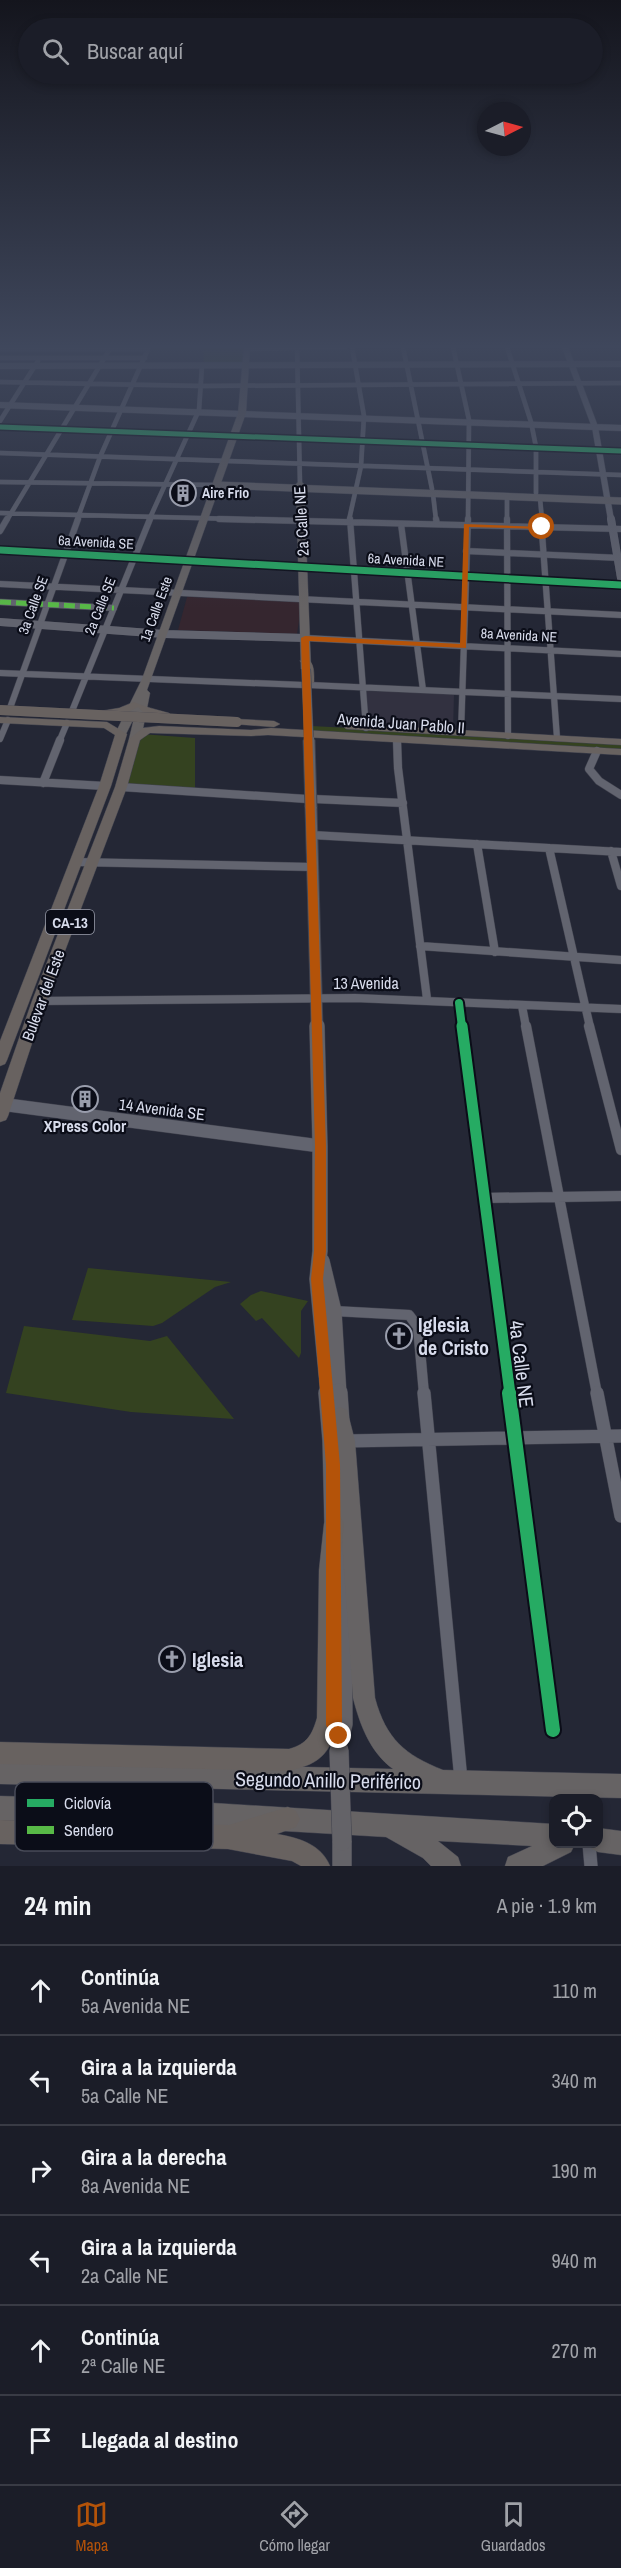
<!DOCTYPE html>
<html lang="es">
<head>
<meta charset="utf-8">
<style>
	:root { --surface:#1b1d28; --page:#242630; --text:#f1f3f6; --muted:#a0a2a8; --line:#393b45; --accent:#b45309 }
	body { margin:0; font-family:"Archivo Narrow",sans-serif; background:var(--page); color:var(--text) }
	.controls { position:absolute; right:18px; bottom:18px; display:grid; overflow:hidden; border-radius:12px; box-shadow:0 3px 9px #0003 }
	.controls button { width:54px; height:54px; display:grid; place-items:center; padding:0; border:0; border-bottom:2px solid var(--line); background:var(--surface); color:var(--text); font:30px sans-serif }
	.compass { position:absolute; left:477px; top:102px; width:54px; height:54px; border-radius:50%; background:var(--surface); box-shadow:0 3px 9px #0003; rotate:84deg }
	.stop { position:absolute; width:18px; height:18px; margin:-14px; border:4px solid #b45309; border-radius:50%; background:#fff }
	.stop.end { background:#b45309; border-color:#fff; box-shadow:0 2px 6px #0008 }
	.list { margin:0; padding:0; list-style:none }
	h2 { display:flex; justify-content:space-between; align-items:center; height:78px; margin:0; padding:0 24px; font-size:26px }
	h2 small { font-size:20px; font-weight:400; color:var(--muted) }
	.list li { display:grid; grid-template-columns:39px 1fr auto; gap:18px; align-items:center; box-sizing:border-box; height:90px; padding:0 24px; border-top:2px solid var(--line) }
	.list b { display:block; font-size:22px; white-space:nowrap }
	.list p { margin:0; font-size:20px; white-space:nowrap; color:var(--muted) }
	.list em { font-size:20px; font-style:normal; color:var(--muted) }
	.icon { flex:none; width:33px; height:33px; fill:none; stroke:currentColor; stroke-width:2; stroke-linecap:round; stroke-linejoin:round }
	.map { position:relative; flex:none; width:621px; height:1866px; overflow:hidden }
	.search { position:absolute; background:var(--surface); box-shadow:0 3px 9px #0003; left:18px; right:18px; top:18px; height:66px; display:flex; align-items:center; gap:15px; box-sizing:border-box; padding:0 21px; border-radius:33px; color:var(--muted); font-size:22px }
	.sheet { height:618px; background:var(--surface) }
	nav { display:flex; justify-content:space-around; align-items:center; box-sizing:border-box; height:84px; border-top:2px solid var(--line); background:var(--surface); font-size:16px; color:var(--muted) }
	nav a { display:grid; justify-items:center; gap:3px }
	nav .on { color:var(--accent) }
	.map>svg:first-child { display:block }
	.industrial { fill:#35262f }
	.education { fill:#323140 }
	.green { fill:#344220 }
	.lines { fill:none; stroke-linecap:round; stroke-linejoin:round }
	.minor-far4-casing { stroke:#40424e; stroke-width:5 }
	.minor-far3-casing { stroke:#40424e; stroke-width:7 }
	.minor-far2-casing { stroke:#40424e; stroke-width:9 }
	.minor-far1-casing { stroke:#40424e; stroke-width:11 }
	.minor-casing { stroke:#40424e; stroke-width:14 }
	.tertiary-far2-casing { stroke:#40424e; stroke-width:7 }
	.tertiary-far1-casing { stroke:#40424e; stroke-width:8 }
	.tertiary-casing { stroke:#40424e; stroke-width:14 }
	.secondary-far3-casing { stroke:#40424e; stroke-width:8 }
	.secondary-far2-casing { stroke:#40424e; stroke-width:13 }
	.secondary-far1-casing { stroke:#40424e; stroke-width:16 }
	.secondary-casing { stroke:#40424e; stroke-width:20 }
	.primary-casing { stroke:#40424e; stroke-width:1 }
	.trunk-casing { stroke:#40424e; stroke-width:1 }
	.minor-far4 { stroke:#62646f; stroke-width:4.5 }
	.minor-far3 { stroke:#62646f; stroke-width:6 }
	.minor-far2 { stroke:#62646f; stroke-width:8 }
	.minor-far1 { stroke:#62646f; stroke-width:10 }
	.minor { stroke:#62646f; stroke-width:13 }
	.tertiary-far2 { stroke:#62646f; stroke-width:6 }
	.tertiary-far1 { stroke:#62646f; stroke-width:8 }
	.tertiary { stroke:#62646f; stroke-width:13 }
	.secondary-far3 { stroke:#646368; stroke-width:7 }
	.secondary-far2 { stroke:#646368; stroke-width:11 }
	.secondary-far1 { stroke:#646368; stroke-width:15 }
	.secondary { stroke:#646368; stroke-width:19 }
	.primary { fill:#666364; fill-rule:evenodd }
	.trunk { fill:#686260; fill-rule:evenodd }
	.secondary-bridge-far2-casing { stroke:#40424e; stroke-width:10; stroke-linecap:butt }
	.secondary-bridge-far1-casing { stroke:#40424e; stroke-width:13; stroke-linecap:butt }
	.secondary-bridge-casing { stroke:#40424e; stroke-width:20; stroke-linecap:butt }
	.trunk-bridge-casing { stroke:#40424e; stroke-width:10; stroke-linecap:butt }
	.secondary-bridge-far2 { stroke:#646368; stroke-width:9 }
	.secondary-bridge-far1 { stroke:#646368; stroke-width:11 }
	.secondary-bridge { stroke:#646368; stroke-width:19 }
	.trunk-bridge { stroke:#686260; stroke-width:10 }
	.quiet { stroke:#58b947; stroke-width:5; stroke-dasharray:11 5; stroke-linecap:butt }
	.cycleway-far4-casing { stroke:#0b0d18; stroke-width:8 }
	.cycleway-far3-casing { stroke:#0b0d18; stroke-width:10 }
	.cycleway-far2-casing { stroke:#0b0d18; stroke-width:12 }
	.cycleway-far1-casing { stroke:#0b0d18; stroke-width:15 }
	.cycleway-casing { stroke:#0b0d18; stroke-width:18 }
	.cycleway-far4 { stroke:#26ab63; stroke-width:5 }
	.cycleway-far3 { stroke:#26ab63; stroke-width:7 }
	.cycleway-far2 { stroke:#26ab63; stroke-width:8 }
	.cycleway-far1 { stroke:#26ab63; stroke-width:11 }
	.cycleway { stroke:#26ab63; stroke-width:14 }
	.route { fill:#b45309 }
	.labels { text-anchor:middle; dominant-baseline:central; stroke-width:4.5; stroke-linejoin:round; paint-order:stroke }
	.far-poi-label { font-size:14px; font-weight:bold; fill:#d8dcec; stroke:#0b0d18; text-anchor:start }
	.far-street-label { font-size:14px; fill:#d8dcec; stroke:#0b0d18 }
	.shield { fill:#0b0d18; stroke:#9a9eac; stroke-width:1.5 }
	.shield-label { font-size:15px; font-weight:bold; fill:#d8dcec }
	.street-label { font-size:16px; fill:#d8dcec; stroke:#0b0d18 }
	.poi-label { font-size:16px; font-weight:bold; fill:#d8dcec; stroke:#0b0d18 }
	.near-poi-label { font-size:20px; font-weight:bold; fill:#d8dcec; stroke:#0b0d18; text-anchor:start }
	.near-street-label { font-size:20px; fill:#d8dcec; stroke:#0b0d18 }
	.key { fill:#0b0d18; stroke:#484b58; stroke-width:1.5 }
	.key-label { font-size:16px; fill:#d8dcec }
</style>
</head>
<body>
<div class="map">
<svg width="621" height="1866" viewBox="0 0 621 1866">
	<rect width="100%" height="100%" fill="#242735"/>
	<!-- industrial -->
	<path class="industrial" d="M187 597 302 600 297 634 178 630Z"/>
	<!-- education -->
	<path class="education" d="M365 691 454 694 453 730 368 724Z"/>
	<!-- green -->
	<path class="green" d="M244 347 242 366H204L203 349 149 350V348Z
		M311 726 621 742V752L311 734Z
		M141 734 195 738V790L125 786Z
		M88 1268 231 1282 215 1287 162 1323 153 1326 72 1320Z
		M261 1291 308 1301 301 1311V1353L299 1358 262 1318 256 1321 240 1304 251 1295Z
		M24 1326 150 1341 167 1336 234 1419 131 1412 6 1393Z"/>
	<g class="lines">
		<defs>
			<path id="minor-far4" d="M297 347 300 484
				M403 347 432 489
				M453 347 469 420 468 520
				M507 347 531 422 536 447V493
				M0 349H148
				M246 349 345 347
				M0 358H145
				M0 382 202 386 621 383
				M0 421 38 361
				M0 427 621 451
				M0 453 621 475
				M0 482 216 485
				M433 494 436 520
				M507 497V520
				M540 498 542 520
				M0 513 277 520
				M7 520 111 347
				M77 520 100 457 149 347
				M149 520 199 410 202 366
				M349 520 361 466 364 416 352 347"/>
			<path id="minor-far3" d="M219 519 621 529
				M350 519 366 728
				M436 519 437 524
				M507 519 508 736
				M541 519 557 738
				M401 524 423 690
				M0 531 7 519
				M0 550 621 585
				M466 551 621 558
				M0 584 621 615
				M0 602 114 608
				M305 638 621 654
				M0 673 303 685
				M309 685 621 699
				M10 708 78 519
				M72 711 150 519
				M461 733 468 519
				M0 739 8 720
				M59 742 67 723"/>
			<path id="minor-far2" d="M397 740 398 768 427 999
				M597 751 589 769 599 781 621 795
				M0 780 105 786
				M43 783 60 740
				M121 787 307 799
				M314 799 403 803
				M312 835 621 852
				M477 844 495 952
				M549 848 590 1027
				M611 851 621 886
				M76 862 312 867
				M420 946 621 960
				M39 1001 355 998 621 1009
				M459 1003 462 1027
				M522 1006 526 1027"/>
			<path id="minor-far1" d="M462 1026 510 1394
				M526 1026 597 1394
				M589 1026 621 1150
				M483 1198 621 1196
				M334 1311 409 1315 418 1327 424 1394"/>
			<path id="minor" d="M424 1393 461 1780
				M509 1393 553 1730
				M597 1393 621 1516
				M345 1441 621 1436
				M589 1844 591 1866"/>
			<path id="tertiary-far2" d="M565 347 595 427 611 520
				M0 366 621 364
				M0 405 621 428"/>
			<path id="tertiary-far1" d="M611 519 621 578
				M0 622 164 634 305 638"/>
			<path id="tertiary" d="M0 1104 320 1146"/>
			<path id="secondary-far3" d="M216 485 621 501"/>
			<path id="secondary-far2" d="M311 807 317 1027"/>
			<path id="secondary-far1" d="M317 1026 320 1146V1251L317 1279 328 1394
				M322 1261 334 1311 339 1394"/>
			<path id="secondary" d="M328 1393 332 1441 334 1528
				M338 1393 340 1422
				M334 1714V1725L339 1736
				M339 1739 343 1724 342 1529
				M342 1841V1866"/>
			<path id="primary" d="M244 347H250L246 413 147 690 150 693 141 739 135 742 131 741 129 739 134 718 125 736H117L115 734 142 679 238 413Z
				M300 481 304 484 311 669 306 672 301 669 296 484Z
				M340 1407 347 1410 355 1441 375 1698C386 1739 405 1755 443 1770L621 1774V1798L0 1784V1760L393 1769C370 1752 360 1725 353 1698L335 1441 331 1416 333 1410Z
				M0 1796 197 1802 554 1824V1844H575L571 1852 543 1866H505L508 1857 532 1846 438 1841 458 1857 461 1866H431L423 1858 386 1837 197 1826 0 1820Z
				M598 1828 621 1831V1855L598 1852 590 1848 588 1844H598Z"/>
			<path id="trunk" d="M305 658C315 661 314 673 314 682L309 685 304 682 303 665 300 661Z
				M134 702C143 706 157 710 169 713L171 715C160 723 146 716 138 707 127 713 110 721 100 713L101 711 119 708Z
				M0 717 107 722 127 734 111 786 7 1060 5 1064 0 1066V1041L99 786 115 735 104 728 0 723Z
				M237 719 274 721 280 724 274 727 233 724 231 722Z
				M350 724 621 739V745L346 729 344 727Z
				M159 726 251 730 271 728 621 749V755L268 735 251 736 150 733 140 740 127 787 46 1001 8 1116 6 1120 0 1122V1093L32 1001 115 787 129 739 143 728Z
				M334 1514 341 1517 344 1524 339 1570V1718C331 1752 323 1763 289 1771L0 1764V1742L289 1749C307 1744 312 1735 317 1718L319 1570 324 1524 327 1517Z
				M288 1807 296 1811 300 1819 296 1827 277 1834C299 1838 321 1844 330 1866H301L292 1861 228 1849 0 1844V1820L229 1825Z"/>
		</defs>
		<!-- minor-far4 casing -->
		<use href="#minor-far4" class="minor-far4-casing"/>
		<!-- minor-far3 casing -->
		<use href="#minor-far3" class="minor-far3-casing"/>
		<!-- minor-far2 casing -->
		<use href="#minor-far2" class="minor-far2-casing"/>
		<!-- minor-far1 casing -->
		<use href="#minor-far1" class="minor-far1-casing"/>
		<!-- minor casing -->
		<use href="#minor" class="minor-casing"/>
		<!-- tertiary-far2 casing -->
		<use href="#tertiary-far2" class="tertiary-far2-casing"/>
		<!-- tertiary-far1 casing -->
		<use href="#tertiary-far1" class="tertiary-far1-casing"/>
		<!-- tertiary casing -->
		<use href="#tertiary" class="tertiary-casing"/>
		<!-- secondary-far3 casing -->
		<use href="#secondary-far3" class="secondary-far3-casing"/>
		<!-- secondary-far2 casing -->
		<use href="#secondary-far2" class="secondary-far2-casing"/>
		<!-- secondary-far1 casing -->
		<use href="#secondary-far1" class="secondary-far1-casing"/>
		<!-- secondary casing -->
		<use href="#secondary" class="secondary-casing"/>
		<!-- primary casing -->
		<use href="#primary" class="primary-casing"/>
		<!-- trunk casing -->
		<use href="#trunk" class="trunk-casing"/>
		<!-- minor-far4 -->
		<use href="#minor-far4" class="minor-far4"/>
		<!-- minor-far3 -->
		<use href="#minor-far3" class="minor-far3"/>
		<!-- minor-far2 -->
		<use href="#minor-far2" class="minor-far2"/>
		<!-- minor-far1 -->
		<use href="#minor-far1" class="minor-far1"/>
		<!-- minor -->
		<use href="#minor" class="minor"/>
		<!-- tertiary-far2 -->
		<use href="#tertiary-far2" class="tertiary-far2"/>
		<!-- tertiary-far1 -->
		<use href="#tertiary-far1" class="tertiary-far1"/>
		<!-- tertiary -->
		<use href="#tertiary" class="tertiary"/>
		<!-- secondary-far3 -->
		<use href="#secondary-far3" class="secondary-far3"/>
		<!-- secondary-far2 -->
		<use href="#secondary-far2" class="secondary-far2"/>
		<!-- secondary-far1 -->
		<use href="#secondary-far1" class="secondary-far1"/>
		<!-- secondary -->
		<use href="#secondary" class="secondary"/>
		<!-- primary -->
		<use href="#primary" class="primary"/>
		<!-- trunk -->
		<use href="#trunk" class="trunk"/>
		<defs>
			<path id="secondary-bridge-far2" d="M306 669 309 742"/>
			<path id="secondary-bridge-far1" d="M309 740 311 807"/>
			<path id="secondary-bridge" d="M339 1750 342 1841"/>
			<path id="trunk-bridge" d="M0 710 237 722"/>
		</defs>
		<!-- secondary-bridge-far2 casing -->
		<use href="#secondary-bridge-far2" class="secondary-bridge-far2-casing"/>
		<!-- secondary-bridge-far1 casing -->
		<use href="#secondary-bridge-far1" class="secondary-bridge-far1-casing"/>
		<!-- secondary-bridge casing -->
		<use href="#secondary-bridge" class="secondary-bridge-casing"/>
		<!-- trunk-bridge casing -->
		<use href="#trunk-bridge" class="trunk-bridge-casing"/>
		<!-- secondary-bridge-far2 -->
		<use href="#secondary-bridge-far2" class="secondary-bridge-far2"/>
		<!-- secondary-bridge-far1 -->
		<use href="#secondary-bridge-far1" class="secondary-bridge-far1"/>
		<!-- secondary-bridge -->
		<use href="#secondary-bridge" class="secondary-bridge"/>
		<!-- trunk-bridge -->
		<use href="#trunk-bridge" class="trunk-bridge"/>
		<!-- quiet -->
		<path class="quiet" d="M0 602 114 608"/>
		<defs>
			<path id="cycleway-far4" d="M0 427 621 451"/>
			<path id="cycleway-far3" d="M0 550 621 585"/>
			<path id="cycleway-far2" d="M459 1003 462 1027"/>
			<path id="cycleway-far1" d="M462 1026 510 1394"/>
			<path id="cycleway" d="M509 1393 553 1730"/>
		</defs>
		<!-- cycleway-far4 casing -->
		<use href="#cycleway-far4" class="cycleway-far4-casing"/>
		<!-- cycleway-far3 casing -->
		<use href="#cycleway-far3" class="cycleway-far3-casing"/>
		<!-- cycleway-far2 casing -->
		<use href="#cycleway-far2" class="cycleway-far2-casing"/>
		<!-- cycleway-far1 casing -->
		<use href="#cycleway-far1" class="cycleway-far1-casing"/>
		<!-- cycleway casing -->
		<use href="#cycleway" class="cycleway-casing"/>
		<!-- cycleway-far4 -->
		<use href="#cycleway-far4" class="cycleway-far4"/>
		<!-- cycleway-far3 -->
		<use href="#cycleway-far3" class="cycleway-far3"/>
		<!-- cycleway-far2 -->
		<use href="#cycleway-far2" class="cycleway-far2"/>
		<!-- cycleway-far1 -->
		<use href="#cycleway-far1" class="cycleway-far1"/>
		<!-- cycleway -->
		<use href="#cycleway" class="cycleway"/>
	</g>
	<!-- sky -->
	<linearGradient id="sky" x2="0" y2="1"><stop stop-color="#14151d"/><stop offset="0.57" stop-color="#3f475c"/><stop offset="1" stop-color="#3f475c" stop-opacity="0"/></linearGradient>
	<rect width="621" height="608" fill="url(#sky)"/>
	<!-- route -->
	<path class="route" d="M464 524 545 527 542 529 469 527 466 648 309 641 326 1146V1251L323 1279 340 1465 342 1724 347 1736 345 1741 339 1744 334 1741 326 1725V1465L311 1279 314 1251 315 1146 301 638 305 636 460 644Z"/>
	<!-- icons -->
	<defs>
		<symbol id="building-ring" viewBox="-11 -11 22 22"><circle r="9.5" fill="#0b0d18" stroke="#999dac" stroke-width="1.5"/><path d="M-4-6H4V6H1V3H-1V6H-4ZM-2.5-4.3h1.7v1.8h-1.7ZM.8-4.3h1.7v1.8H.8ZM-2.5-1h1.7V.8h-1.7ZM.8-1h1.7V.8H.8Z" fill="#999dac"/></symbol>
		<symbol id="church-ring" viewBox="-11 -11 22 22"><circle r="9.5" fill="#0b0d18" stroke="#999dac" stroke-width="1.5"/><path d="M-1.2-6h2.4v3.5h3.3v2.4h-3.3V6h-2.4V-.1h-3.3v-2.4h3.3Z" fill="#999dac"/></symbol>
	</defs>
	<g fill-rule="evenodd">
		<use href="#building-ring" x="168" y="478" width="30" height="30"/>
		<use href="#building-ring" x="70" y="1084" width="30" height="30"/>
		<use href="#church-ring" x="384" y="1321" width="30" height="30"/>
		<use href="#church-ring" x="157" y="1644" width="30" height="30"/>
	</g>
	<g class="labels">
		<!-- far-poi labels -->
		<g class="far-poi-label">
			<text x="202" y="493">Aire Frio</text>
		</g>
		<!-- far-street labels -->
		<g class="far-street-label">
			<text transform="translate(96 542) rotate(3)">6a Avenida SE</text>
			<text transform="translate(406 560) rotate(3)">6a Avenida NE</text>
			<text transform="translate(33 605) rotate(-70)">3a Calle SE</text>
			<text transform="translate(100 606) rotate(-68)">2a Calle SE</text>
			<text transform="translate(156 609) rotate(-70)">1a Calle Este</text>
			<text transform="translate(519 635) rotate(3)">8a Avenida NE</text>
		</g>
		<!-- shield labels -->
		<rect class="shield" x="46" y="910" width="48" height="24" rx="4.5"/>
		<g class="shield-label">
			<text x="70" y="922">CA-13</text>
		</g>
		<!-- street labels -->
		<g class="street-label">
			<text transform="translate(301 521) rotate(-93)">2a Calle NE</text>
			<text transform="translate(401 723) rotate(4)">Avenida Juan Pablo II</text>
			<text x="366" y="983">13 Avenida</text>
			<text transform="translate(43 995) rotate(-70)">Bulevar del Este</text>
			<text transform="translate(162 1109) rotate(7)">14 Avenida SE</text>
		</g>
		<!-- poi labels -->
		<g class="poi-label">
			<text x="85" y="1126">XPress Color</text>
		</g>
		<!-- near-poi labels -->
		<g class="near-poi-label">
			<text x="418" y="1324">Iglesia<tspan x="418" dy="23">de Cristo</tspan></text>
			<text x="192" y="1659">Iglesia</text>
		</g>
		<!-- near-street labels -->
		<g class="near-street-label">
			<text transform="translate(522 1364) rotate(83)">4a Calle NE</text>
			<text transform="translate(328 1780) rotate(1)">Segundo Anillo Periférico</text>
		</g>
	</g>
	<!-- legend -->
	<rect x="15" y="1782" width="198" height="69" rx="9" class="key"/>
	<rect x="27" y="1799" width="27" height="8" fill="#26ab63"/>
	<rect x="27" y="1826" width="27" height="8" fill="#58b947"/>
	<g class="key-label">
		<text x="64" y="1809">Ciclovía</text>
		<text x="64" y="1836">Sendero</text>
	</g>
</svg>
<div class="controls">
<button><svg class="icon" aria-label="locate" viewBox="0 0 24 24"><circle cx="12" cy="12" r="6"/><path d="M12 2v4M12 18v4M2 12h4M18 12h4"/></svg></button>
</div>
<svg class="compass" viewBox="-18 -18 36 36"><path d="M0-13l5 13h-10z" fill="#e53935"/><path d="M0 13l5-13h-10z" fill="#a0a2a8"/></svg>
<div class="stop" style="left:542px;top:527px"></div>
<div class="stop end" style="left:339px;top:1736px"></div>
<div class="search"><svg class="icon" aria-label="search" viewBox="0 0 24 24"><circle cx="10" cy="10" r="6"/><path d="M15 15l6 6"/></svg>Buscar aquí</div>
</div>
<section class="sheet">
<h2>24 min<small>A pie · 1.9 km</small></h2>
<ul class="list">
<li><svg class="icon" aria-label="ahead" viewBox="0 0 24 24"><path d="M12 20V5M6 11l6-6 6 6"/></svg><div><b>Continúa</b><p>5a Avenida NE</p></div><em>110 m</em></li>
<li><svg class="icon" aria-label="left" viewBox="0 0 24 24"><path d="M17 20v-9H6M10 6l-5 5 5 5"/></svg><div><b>Gira a la izquierda</b><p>5a Calle NE</p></div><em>340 m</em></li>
<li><svg class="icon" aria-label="right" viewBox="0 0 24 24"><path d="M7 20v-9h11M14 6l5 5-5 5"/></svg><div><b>Gira a la derecha</b><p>8a Avenida NE</p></div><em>190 m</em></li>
<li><svg class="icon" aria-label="left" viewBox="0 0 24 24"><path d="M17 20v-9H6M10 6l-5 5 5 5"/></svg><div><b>Gira a la izquierda</b><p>2a Calle NE</p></div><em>940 m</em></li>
<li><svg class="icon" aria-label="ahead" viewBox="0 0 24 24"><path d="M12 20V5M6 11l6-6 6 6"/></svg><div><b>Continúa</b><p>2ª Calle NE</p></div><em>270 m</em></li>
<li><svg class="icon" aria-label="arrive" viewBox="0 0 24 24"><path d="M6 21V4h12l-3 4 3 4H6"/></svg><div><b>Llegada al destino</b></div></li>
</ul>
</section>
<nav>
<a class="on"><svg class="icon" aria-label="map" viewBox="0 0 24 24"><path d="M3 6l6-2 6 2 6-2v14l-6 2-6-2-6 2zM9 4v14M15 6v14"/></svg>Mapa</a>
<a><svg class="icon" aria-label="directions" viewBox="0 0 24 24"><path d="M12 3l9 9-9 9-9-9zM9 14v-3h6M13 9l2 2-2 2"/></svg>Cómo llegar</a>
<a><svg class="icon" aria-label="saved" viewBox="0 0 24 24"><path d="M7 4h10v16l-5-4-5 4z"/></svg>Guardados</a>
</nav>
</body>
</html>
